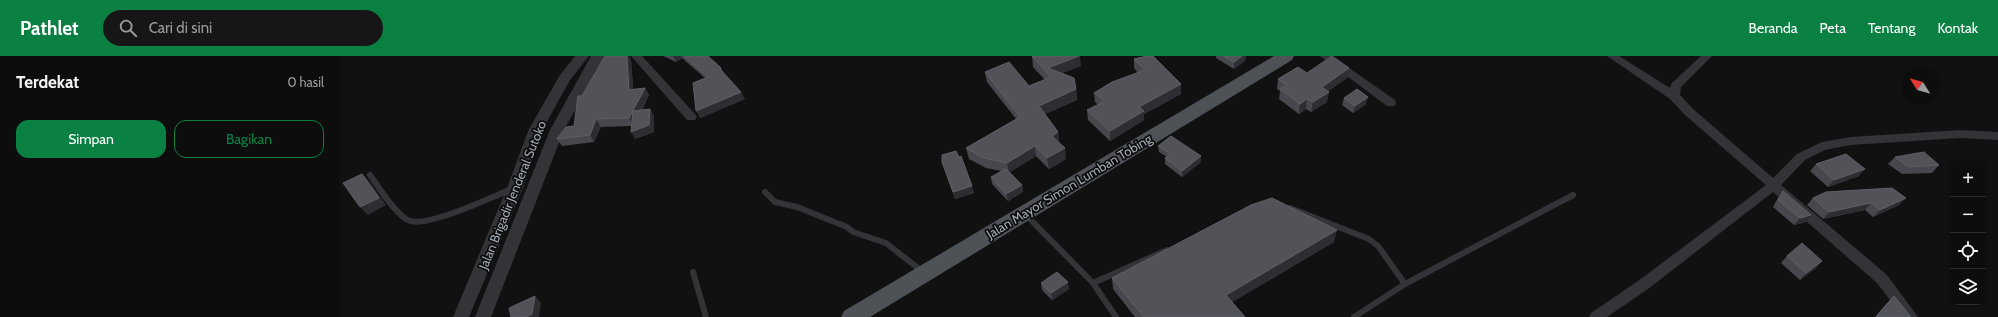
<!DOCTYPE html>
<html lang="id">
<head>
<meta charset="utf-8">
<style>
	:root { --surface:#0d0d0e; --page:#161617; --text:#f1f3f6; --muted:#9a9c9e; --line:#2d2d2e; --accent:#0b8043 }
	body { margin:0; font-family:Cabin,sans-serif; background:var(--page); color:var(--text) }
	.controls { position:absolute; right:12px; bottom:12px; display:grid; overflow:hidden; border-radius:8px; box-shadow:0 1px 3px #0004 }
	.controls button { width:36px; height:36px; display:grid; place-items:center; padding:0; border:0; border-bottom:1px solid var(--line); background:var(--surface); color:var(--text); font:20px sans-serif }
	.compass { position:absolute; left:1562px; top:12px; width:36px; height:36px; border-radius:50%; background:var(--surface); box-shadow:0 1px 3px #0004; rotate:307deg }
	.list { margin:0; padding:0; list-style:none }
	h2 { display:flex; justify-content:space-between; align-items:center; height:52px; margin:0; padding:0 16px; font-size:17px }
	h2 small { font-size:13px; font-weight:400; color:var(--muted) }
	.actions { display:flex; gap:8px; padding:12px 16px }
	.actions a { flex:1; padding:9px 0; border:1px solid var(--accent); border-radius:12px; text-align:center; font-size:14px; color:var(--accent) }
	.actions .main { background:var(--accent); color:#fff }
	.icon { flex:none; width:22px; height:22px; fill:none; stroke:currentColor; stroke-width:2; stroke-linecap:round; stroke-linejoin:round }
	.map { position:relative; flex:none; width:1658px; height:261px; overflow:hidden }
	header { display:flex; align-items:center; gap:24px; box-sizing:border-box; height:56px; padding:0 20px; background:var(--accent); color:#fff }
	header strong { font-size:19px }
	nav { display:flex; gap:22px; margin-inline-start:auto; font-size:14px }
	.search { width:280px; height:36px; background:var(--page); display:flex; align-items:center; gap:10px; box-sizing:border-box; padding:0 14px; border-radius:22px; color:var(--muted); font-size:15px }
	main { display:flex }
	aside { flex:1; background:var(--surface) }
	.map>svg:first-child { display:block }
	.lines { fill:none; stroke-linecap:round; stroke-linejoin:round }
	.service { stroke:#323437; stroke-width:6 }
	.minor { fill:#323437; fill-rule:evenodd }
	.tertiary { fill:#323437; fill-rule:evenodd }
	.primary { fill:#4e5156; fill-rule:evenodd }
	.wall { fill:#47484d }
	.shaded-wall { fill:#2d2e31 }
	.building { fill:#515358; stroke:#5d6066 }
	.labels { text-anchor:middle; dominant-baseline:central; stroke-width:3.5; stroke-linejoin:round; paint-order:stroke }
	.street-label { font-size:13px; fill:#a2aab3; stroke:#0c0c0d }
</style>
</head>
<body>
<header>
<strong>Pathlet</strong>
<div class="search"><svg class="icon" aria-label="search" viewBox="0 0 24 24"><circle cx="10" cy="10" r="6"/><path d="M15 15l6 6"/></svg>Cari di sini</div>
<nav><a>Beranda</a><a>Peta</a><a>Tentang</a><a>Kontak</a></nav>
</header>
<main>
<aside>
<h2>Terdekat<small>0 hasil</small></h2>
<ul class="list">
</ul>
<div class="actions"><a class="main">Simpan</a><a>Bagikan</a></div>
</aside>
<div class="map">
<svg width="1658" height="261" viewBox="0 0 1658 261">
	<rect width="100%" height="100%" fill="#111112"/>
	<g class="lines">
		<!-- service -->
		<path class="service" d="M30 119C38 130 57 161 70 165 89 171 152 141 172 133
			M425 136 435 146 457 151 507 171 513 176 546 187 583 216
			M950 152 1029 183 1038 190 1065 228
			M686 159 753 227 776 261
			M353 216 366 261
			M753 227 827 194
			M1014 261 1065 228 1233 139"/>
		<!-- minor -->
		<path class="minor" d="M291 0H302L355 58 357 61 355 64H347Z
			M980 0H992L1055 44 1056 47 1055 50H1047Z
			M1267 0H1279L1330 32 1332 27 1361 0H1372L1341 31 1340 39 1353 53 1433 122 1457 98 1482 86 1510 81 1620 74 1658 76V84L1620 82 1510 89 1485 94 1465 104 1441 129 1547 219 1578 261H1563L1537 227 1433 136 1308 233 1267 261H1249L1251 257 1298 225 1426 129 1345 59 1330 43Z"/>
		<!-- tertiary -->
		<path class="tertiary" d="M235 0H249L230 24 203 73 183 132 129 261H113L167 132 189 73 220 19Z
			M251 0H265L224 74 151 261H135L210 74Z"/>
		<!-- primary -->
		<path class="primary" d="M934 0H954L952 4 530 261H501L504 255Z"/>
	</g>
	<!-- wall -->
	<path class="wall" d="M323 0H368L381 12 384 18 405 43 360 62 365 22 342 2 336 6Z
		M692 0 741 10 722 17 736 33 737 44 705 58 718 76 719 87 726 103 709 113 696 100 670 116 682 129 683 136 668 145 652 128 651 121 661 115 646 112 629 103 626 92 676 63 647 26 645 16 689 30 705 24 693 11Z
		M876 0H906L905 5 894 13 876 2Z
		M794 3 841 28V38L804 58V64L770 85 748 64 747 54 758 49 755 46 754 37 798 17 794 12Z
		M291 4 293 33 305 32 309 39 302 54 310 53 314 60V76L295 83 291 70 261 71 254 86 222 90 217 83 234 70Z
		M967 17 1007 22 988 35 987 46 971 56 966 53 959 58 939 43 940 35 937 33 938 23Z
		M1004 42 1026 48 1013 57 1002 49Z
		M818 90 861 106 842 121 825 108V102L827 101 819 96Z
		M1555 101 1599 109 1592 117 1562 118 1548 108Z
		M602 106 634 137 615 143Z
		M1476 108 1519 120 1488 131 1470 115Z
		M1443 135 1466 166 1454 169 1433 151 1438 142Z
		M1473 142 1559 149 1533 161 1525 154 1483 163 1467 149Z
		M994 186 892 246 905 261H795L773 233 772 222Z
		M1447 200 1482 205 1476 212 1460 224 1441 207Z
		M701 227 729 233 712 244 702 234Z
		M1554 240 1571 261H1535L1547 247Z"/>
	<!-- shaded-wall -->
	<path class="shaded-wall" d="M287 0H289L291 4 294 41 289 34Z
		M333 0H341L342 2 336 6Z
		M739 0H740L741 10 711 21 708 12Z
		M902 0H906L905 5 894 13V6Z
		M1009 12 1007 22 980 41 982 31Z
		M841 28V38L804 58V64L770 85V75L799 51Z
		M305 32 309 39 293 70 289 62Z
		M736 33 737 44 701 60 699 50Z
		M401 36 405 43 360 62 356 55Z
		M989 36 987 46 971 56 973 46Z
		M1028 41 1026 48 1013 57 1015 50Z
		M967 43 966 53 959 58 960 48Z
		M310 53 314 60V76L295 83 291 76Z
		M256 63 261 71 254 86 250 79Z
		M718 76 719 86 713 90 712 80Z
		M695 90 696 100 669 117 667 107Z
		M725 92 726 103 709 113 707 102Z
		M861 100V106L842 121V115Z
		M1525 113 1519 120 1488 131 1494 124Z
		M22 118 29 125 46 149 28 159 20 151Z
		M682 129 683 136 668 145 666 138Z
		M632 130 634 137 615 143 613 136Z
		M1566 142 1559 149 1533 161 1540 154Z
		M1531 147 1525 154 1483 163 1489 156Z
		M1471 159 1466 166 1454 169 1460 162Z
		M997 174 994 186 885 250 886 239Z
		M1482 205 1476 212 1460 224 1466 217Z
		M728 226 729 233 712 244 711 237Z
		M195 240 201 247 199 261H186Z"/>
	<!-- building -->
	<path class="building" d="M265 0H287L289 34 305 32 289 62 256 63 250 79 217 83 226 71 234 70 238 40H242Z
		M344 0H349V1L350 0H368L381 12 380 13 401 36 356 55 353 27 368 21Z
		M692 0H739L708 12 734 22 736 33 699 50 718 76 712 80 725 92 707 102 695 90 667 107 644 102 626 92 680 61 645 16 669 6 689 30 711 21Z
		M807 0H813L841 28 799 51 804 55 770 75 747 54 765 45 754 37 772 26 805 14 794 3Z
		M884 0H902L894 6Z
		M992 0 1009 12 982 31 989 36 973 46 967 43 960 48 940 33 947 29 938 23 958 11 967 17Z
		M1017 33 1028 41 1015 50 1004 42Z
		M310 53 309 69 291 76 293 55Z
		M831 80 861 100 842 115 825 102 831 98 818 90Z
		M616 95 619 101 621 100 632 130 613 136 602 106V99Z
		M1584 96 1599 109 1569 111 1555 101Z
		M1506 98 1525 113 1494 124 1476 108Z
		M666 113 682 129 666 138 651 121Z
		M22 118 39 142 20 151 3 127Z
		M1552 132 1566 142 1540 154 1531 147 1489 156 1473 142 1486 136Z
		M1443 135 1471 159 1460 162 1438 144Z
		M932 142 997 174 886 239 905 261H804L772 222 911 149Z
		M1462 187 1482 205 1466 217 1447 200Z
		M717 216 728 226 711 237 701 227Z
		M195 240 192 258 186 261H171L169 252Z
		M1554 240 1571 261H1536Z"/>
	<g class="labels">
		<!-- street labels -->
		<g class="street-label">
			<text transform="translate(729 130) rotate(-31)">Jalan Mayor Simon Lumban Tobing</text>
			<text transform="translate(172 139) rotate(-68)">Jalan Brigadir Jenderal Sutoko</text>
		</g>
	</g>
</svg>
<div class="controls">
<button>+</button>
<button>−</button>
<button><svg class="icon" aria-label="locate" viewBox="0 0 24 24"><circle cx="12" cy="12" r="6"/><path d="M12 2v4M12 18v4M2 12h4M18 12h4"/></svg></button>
<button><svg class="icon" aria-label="layers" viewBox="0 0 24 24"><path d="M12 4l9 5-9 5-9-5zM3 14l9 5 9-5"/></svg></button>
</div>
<svg class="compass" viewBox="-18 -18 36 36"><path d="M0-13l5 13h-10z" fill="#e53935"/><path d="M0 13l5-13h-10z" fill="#9a9c9e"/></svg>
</div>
</main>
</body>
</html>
